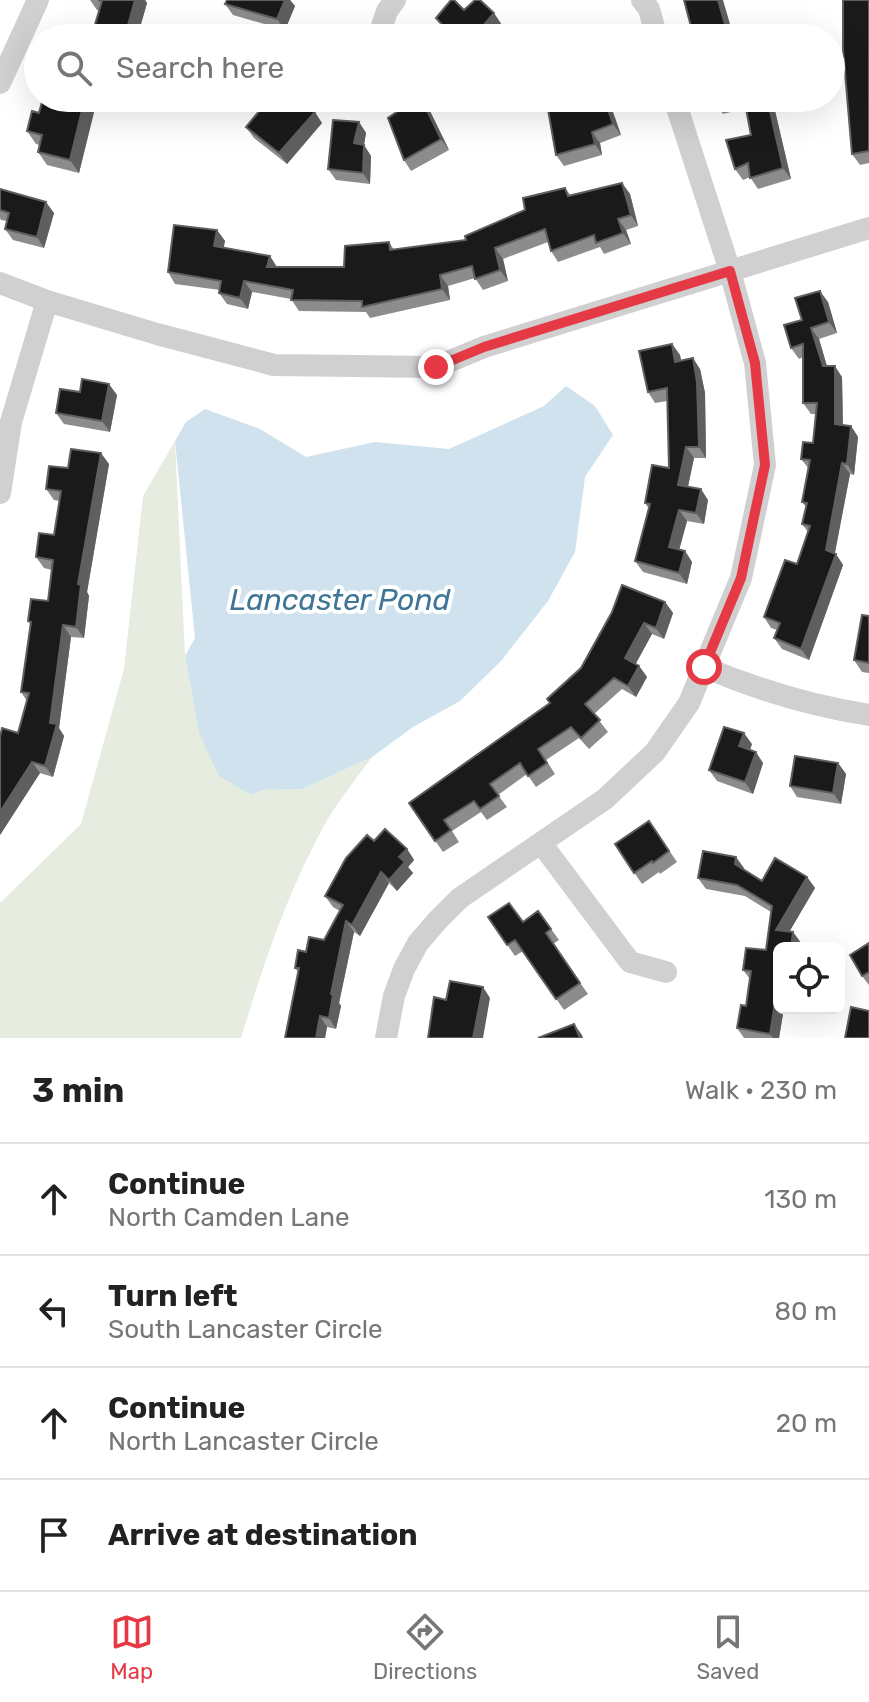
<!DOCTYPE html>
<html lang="en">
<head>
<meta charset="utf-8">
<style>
	:root { --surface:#fff; --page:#f6f6f6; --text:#222; --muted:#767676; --line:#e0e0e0; --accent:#e63946 }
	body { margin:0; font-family:Rubik,sans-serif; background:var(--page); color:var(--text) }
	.controls { position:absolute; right:24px; bottom:24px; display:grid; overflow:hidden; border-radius:12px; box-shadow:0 8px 32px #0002 }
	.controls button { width:72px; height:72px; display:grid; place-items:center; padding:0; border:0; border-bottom:2px solid var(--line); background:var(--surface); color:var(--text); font:40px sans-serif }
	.stop { position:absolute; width:24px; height:24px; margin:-18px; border:6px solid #e63946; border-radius:50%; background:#fff }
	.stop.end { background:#e63946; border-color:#fff; box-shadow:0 2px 8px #0008 }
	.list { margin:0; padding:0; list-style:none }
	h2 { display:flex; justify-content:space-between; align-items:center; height:104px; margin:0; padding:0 32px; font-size:34px }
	h2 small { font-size:26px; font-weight:400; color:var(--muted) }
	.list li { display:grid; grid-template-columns:52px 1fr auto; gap:24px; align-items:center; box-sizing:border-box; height:112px; padding:0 32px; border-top:2px solid var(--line) }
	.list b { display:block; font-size:30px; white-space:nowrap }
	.list p { margin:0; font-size:26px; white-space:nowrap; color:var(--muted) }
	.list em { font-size:26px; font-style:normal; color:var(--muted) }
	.icon { flex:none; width:44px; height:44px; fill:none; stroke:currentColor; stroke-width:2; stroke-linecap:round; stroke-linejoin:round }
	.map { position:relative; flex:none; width:869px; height:1038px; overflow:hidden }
	.search { position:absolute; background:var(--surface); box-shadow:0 8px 32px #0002; left:24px; right:24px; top:24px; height:88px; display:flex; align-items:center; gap:20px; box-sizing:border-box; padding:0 28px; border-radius:44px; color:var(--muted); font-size:30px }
	.sheet { height:552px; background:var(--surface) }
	nav { display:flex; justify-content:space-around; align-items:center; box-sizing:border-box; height:112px; border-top:2px solid var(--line); background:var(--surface); font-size:22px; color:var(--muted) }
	nav a { display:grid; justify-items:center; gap:4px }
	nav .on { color:var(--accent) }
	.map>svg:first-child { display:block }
	.green { fill:#e6ecdf }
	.water { fill:#cfe2ee }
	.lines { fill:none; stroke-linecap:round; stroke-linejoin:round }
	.minor { stroke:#d0d0d0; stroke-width:22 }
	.wall { fill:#8c8c8c }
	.shaded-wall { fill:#5f5f5f }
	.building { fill:#1a1a1a; stroke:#5f5f5f; stroke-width:2 }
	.route { stroke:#e63946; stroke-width:10 }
	.labels { text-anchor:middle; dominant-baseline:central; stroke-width:8; stroke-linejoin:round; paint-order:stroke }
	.water-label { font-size:30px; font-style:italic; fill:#3f7597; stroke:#fff }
</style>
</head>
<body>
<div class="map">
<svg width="869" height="1038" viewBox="0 0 869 1038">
	<rect width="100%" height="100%" fill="#fff"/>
	<!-- green -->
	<path class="green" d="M175 441 185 656 199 733 251 795 263 790 302 789 372 757C356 779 338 801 325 824 289 888 262 968 241 1038H0V903L81 824 124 669 143 496Z"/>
	<!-- water -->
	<path class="water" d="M566 386 595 406 613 435 585 477 575 552 548 601 501 661 460 701 413 727 372 757 302 789 263 790 251 795 219 776 199 733 185 656 195 638 175 441 186 422 205 409 260 429 306 457 375 442 449 449 544 406Z"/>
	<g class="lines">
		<!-- minor -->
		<path class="minor" d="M642 0 649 9 657 38
			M378 38 387 11 395 0
			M0 83 38 0
			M0 283 47 301 157 334 274 365 436 367 484 347 869 228
			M0 493 11 422 47 301
			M704 667C758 690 811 706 869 715
			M541 843 630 962 666 972
			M386 1038 394 996 404 969 418 943 437 921 460 898 605 799 655 752 689 703 741 578 765 465 755 363 730 271 674 98"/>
	</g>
	<!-- wall -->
	<path class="wall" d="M90 0H145L147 3 137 38H91L99 11 97 10Z
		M227 0H290L295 6 285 30 233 15 225 4Z
		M869 0V163L860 165 852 154Z
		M43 98H106L102 111 95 108 79 173 47 165 38 152 40 145 36 144 27 131 39 113Z
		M421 98 428 107 449 150 411 171 404 160Z
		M434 98H472L462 112Z
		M544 98H608L621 135 600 143 602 155 564 166 556 155 547 102Z
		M714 98H772L791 179 758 189 750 177 743 180 735 169 751 135 746 108 723 114 715 102Z
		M359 122 366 133 364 145 371 156 370 184 336 180 328 169Z
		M322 123 287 164 254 138 246 127Z
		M622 183 630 194 638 226 626 230 631 244 604 254 600 247 558 262 551 251 548 242 503 259 508 281 483 290 475 278 448 286 450 300 370 318 366 312 299 311 291 299 252 292 248 309 227 304 219 293 220 290 175 284 168 272 217 230 225 241 223 248 277 267H344L389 242 394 250 466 240 525 210 565 188 571 196Z
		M0 189 54 213 44 248 13 240 5 229 7 221 1 220 0 218Z
		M828 302 837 333 819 339 827 366 842 377 843 425 851 426 858 437 854 475 850 474 835 553 843 565 809 660 782 649 774 638 777 630 771 628 764 617 797 564 808 532 802 524 806 507 802 502 809 469 801 459 813 443 816 414H811L803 403V357L799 359 791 348 802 320Z
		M672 344 680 355 681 360 700 369 705 393 706 458H694L688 486 708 500 704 524 687 521 679 550 685 551 692 562 687 584 643 572 635 561 649 509 645 503 669 468 667 401 655 403 648 392Z
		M80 392 117 395 110 432 64 424 56 413Z
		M109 464 87 592 89 596 84 638 71 637 59 728 64 736 53 777 40 773 0 835V737L18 733 27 701 21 692 30 624 28 621 48 601 52 570 44 568 36 557 54 535 60 501 54 500 46 489Z
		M665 602 673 613 664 639 652 634 635 664 639 666 647 677 636 697 622 689 594 714 608 732 589 749 579 738 546 760 555 774 536 787 527 774 498 795 507 807 487 820 481 812 452 831 459 842 443 852 409 803 550 704Z
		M869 616V673L862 672 854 660Z
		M752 744 750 750 763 763 753 794 717 781 709 770Z
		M838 763 846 774 841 804 797 797 790 786Z
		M649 821 677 862 660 874 659 872 642 884 615 844Z
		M374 841 407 849 414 860 408 867 413 873 397 891 389 883 360 936 354 932 339 1003 341 1006 336 1029 327 1027 325 1038H285L298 972 295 968 306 952 324 940 340 911 333 907 325 896Z
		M744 868V870L762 881 807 877 815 888 789 931 793 932 801 943 779 948 784 1008 779 1038H744L737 1028 746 1006 750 979 743 970 766 950 771 912 745 896 706 889 698 878Z
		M538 911 559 940 553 944 588 994 564 1010 523 951 515 956 488 917 523 922Z
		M869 943V985L862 976Z"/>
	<!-- shaded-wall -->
	<path class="shaded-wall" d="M135 0H145L147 3 137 38H126L125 36Z
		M285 0H290L295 6 285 30 277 19Z
		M718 0H723L734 38H729Z
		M494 13 502 25 490 38H473Z
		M85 98H88L95 108 79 173 70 160Z
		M93 98H106L102 111Z
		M421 98 428 107 449 150 441 139Z
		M456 98H472L462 112 454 101Z
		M604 98H608L621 135 613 124Z
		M767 98H772L791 179 783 168Z
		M315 112 322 123 287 164 279 153Z
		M359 122 366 133 364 145 371 156 370 184 363 173 354 143Z
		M592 132 600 143 602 155 595 144Z
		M622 183 630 194 638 226 631 215Z
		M46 202 54 213 44 248 37 237Z
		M618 219 626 230 631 244 623 233Z
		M217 230 225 241 222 257 214 246Z
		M495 248 503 259 508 281 500 270Z
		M270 256 277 267H267Z
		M440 275 448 286 450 300 442 289Z
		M244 281 252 292 248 309 240 298Z
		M820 291 828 302 837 333 829 322Z
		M811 328 819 339 830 377 823 366Z
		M672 344 680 355 683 373 675 362Z
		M693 358 700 369 705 393 706 458 699 447Z
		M835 366 842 377 843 435 835 424Z
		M109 384 117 395 110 432 102 421Z
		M851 426 858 437 854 475 847 464Z
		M686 447 694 458 686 496 678 485Z
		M101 453 109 464 87 592 89 596 84 638 76 627 78 584Z
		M842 463 850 474 834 557 836 554 843 565 809 660 801 649 826 550Z
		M701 489 708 500 704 524 696 513Z
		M679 510 687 521 677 558 669 547Z
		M685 551 692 562 687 584 679 573Z
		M665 602 673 613 664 639 656 628Z
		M644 623 652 634 633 669 625 658Z
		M63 625 71 637 59 728 64 736 53 777 45 766Z
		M639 666 647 677 636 697 628 686Z
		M744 733 752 744 747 757 739 746Z
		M756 752 763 763 753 794 745 782Z
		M32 762 40 773 0 835V812Z
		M838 763 846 774 841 804 833 793Z
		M407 849 414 860 408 867 413 873 397 891 389 880 399 857Z
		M736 857 744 868 742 875 735 864Z
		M381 872 389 883 360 936 352 925Z
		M807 877 815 888 784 941 776 930Z
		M346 921 354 932 339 1003 341 1006 336 1029 329 1018 331 994Z
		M793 932 801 943 800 948H791Z
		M779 978V1008H784L779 1038H773L770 1034Z
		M483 987 490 998 483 1038H473Z
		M320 1016 327 1027 325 1038H316Z
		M574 1024 582 1035 583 1038H580Z"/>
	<!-- building -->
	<path class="building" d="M98 0H135L125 36 113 33 112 38H91L102 1Z
		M227 0H285L277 19 225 4Z
		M451 0H454L464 10 475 0H480L494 13 473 38H450L451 35 436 18Z
		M684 0H718L729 38H694Z
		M843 0H869V151L852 154 843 49Z
		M43 98H85L70 160 38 152 42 135 27 131 32 111 39 113Z
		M270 98H303L315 112 279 153 246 127Z
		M417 98H421L441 139 404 160 388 118Z
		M546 98H604L613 124 592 132 595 144 556 155Z
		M714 98H733L715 102Z
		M744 98H767L783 168 750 178 748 163 735 169 726 140 751 135Z
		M333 120 359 122 354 143 364 145 363 173 328 169Z
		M622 183 631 215 618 219 623 233 596 243 594 235 551 251 545 229 495 248 500 270 475 279 472 266 440 275 442 289 362 307V301L291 300 293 290 244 281 240 298 219 293 221 281 168 272 174 225 217 230 214 246 270 256 267 267H344L345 246 389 242 390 250 466 240 465 236 525 210 523 198 565 188 568 196Z
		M0 189 46 202 37 237 5 229 9 213 0 210Z
		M820 291 829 322 811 328 823 366H835V424L851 426 847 464 842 463 826 550 836 554 801 649 774 638 780 623 764 617 785 560 797 564 810 526 802 524 807 503 802 502 810 460 801 459 803 442 813 443 817 403H803V344L791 348 784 325 802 320 795 298Z
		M672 344 675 362 693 358 697 382 699 447H686L678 485 701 489 696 513 679 510 669 547 685 551 679 573 635 561 650 504 645 503 652 465 669 468 667 388 648 392 639 351Z
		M82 379 109 384 102 421 56 413 60 389 80 392Z
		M71 449 101 453 78 584 81 585 76 627 63 625 50 723 57 724 45 766 32 762 0 812V737L2 728 18 733 29 693 21 692 31 622 28 621 31 599 48 601 53 560 36 557 39 533 54 535 61 491 46 489 49 466 68 468Z
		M622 585 665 602 656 628 644 623 625 658 639 666 628 686 614 678 585 704 600 720 581 738 571 727 538 749 547 763 528 776 520 763 490 784 499 796 480 809 474 801 444 820 451 830 435 841 409 803 550 703 547 699 581 668 612 612Z
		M862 615 869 616V663L854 660Z
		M724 727 744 733 739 746 756 752 745 782 709 770Z
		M795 756 838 763 833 793 790 786Z
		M649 821 669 851 653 863 652 861 634 873 615 844Z
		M385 829 407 849 399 857 405 862 389 880 381 872 352 925 346 921 331 994 333 995 329 1018 320 1016 316 1038H285L299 968H295L298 950 306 952 309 937 324 940 343 905 325 896 346 858 367 835 374 841Z
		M703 851 736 857 735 864 762 881 775 858 807 877 776 930 793 932 791 948H779V978L770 1034 737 1028 741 1005 746 1006 751 971 743 970 746 948 766 950 772 906 737 885 698 878Z
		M509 903 523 922 538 911 551 929 546 933 580 983 556 999 515 940 507 945 488 917Z
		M869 943V972L862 976 850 955Z
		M450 981 483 987 473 1038H428L434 997 446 1000Z
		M851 1007 869 1011V1038H845Z
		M574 1024 580 1038H538Z"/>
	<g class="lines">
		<!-- route -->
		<path class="route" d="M436 367 484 347 730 271 755 363 765 465 741 578 704 667"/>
	</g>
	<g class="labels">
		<!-- water labels -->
		<g class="water-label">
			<text x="340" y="600">Lancaster Pond</text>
		</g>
	</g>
</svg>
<div class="controls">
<button><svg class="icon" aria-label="locate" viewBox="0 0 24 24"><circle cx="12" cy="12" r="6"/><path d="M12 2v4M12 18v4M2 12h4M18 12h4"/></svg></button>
</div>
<div class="stop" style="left:704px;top:667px"></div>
<div class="stop end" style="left:436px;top:367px"></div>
<div class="search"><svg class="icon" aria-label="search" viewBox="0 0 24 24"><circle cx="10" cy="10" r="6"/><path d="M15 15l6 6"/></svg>Search here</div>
</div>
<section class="sheet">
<h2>3 min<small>Walk · 230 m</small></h2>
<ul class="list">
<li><svg class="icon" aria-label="ahead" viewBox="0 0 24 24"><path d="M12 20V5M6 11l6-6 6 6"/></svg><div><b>Continue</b><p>North Camden Lane</p></div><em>130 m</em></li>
<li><svg class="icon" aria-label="left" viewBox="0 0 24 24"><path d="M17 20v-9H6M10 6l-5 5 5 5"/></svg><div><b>Turn left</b><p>South Lancaster Circle</p></div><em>80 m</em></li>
<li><svg class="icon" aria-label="ahead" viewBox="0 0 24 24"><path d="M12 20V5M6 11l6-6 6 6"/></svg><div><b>Continue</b><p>North Lancaster Circle</p></div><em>20 m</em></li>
<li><svg class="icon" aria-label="arrive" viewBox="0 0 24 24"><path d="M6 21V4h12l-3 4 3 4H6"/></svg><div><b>Arrive at destination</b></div></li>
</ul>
</section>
<nav>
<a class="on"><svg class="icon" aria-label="map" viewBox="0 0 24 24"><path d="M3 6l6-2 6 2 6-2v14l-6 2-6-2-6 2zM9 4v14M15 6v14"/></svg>Map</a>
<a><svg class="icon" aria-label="directions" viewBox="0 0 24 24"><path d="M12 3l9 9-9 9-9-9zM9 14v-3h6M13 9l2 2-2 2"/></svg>Directions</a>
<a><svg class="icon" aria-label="saved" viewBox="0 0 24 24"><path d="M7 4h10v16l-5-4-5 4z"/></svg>Saved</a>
</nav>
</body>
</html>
